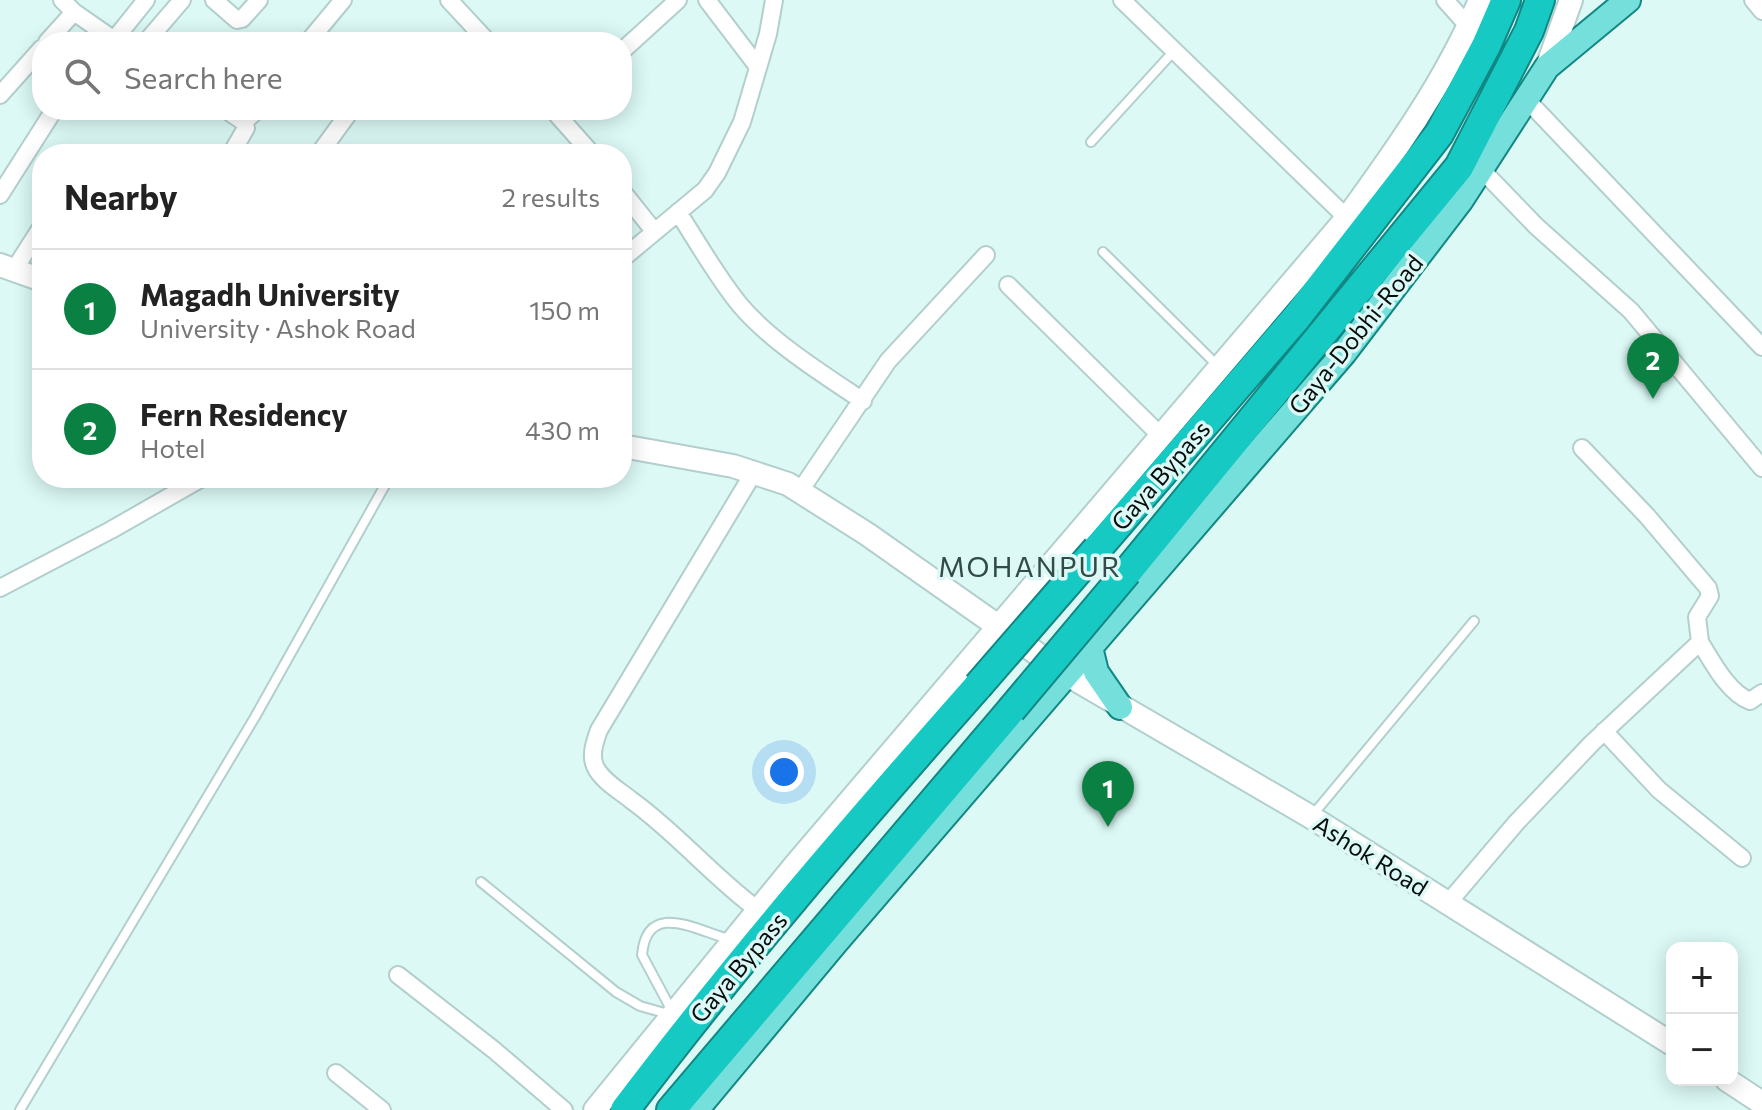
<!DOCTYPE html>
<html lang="en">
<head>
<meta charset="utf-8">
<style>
	:root { --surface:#fff; --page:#f2f2f2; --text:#222; --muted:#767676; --line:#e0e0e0; --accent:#0b8043 }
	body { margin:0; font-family:Commissioner,sans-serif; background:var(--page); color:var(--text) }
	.controls { position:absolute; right:24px; bottom:24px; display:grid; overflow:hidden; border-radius:16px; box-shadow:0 4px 20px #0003 }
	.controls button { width:72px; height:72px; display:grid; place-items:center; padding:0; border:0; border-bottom:2px solid var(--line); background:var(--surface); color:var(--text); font:40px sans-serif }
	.you { position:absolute; left:784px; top:772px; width:28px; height:28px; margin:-20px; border:6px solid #fff; border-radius:50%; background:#1a73e8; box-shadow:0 0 0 12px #1a73e833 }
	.badge { display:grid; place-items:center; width:52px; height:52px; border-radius:50%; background:var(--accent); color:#fff; font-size:26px; font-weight:700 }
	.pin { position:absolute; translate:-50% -66px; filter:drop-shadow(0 2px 4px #0008) }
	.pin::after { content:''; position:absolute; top:42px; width:28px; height:24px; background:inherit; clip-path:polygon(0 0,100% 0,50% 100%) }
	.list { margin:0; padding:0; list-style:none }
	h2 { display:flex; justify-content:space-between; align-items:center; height:104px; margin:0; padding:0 32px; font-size:34px }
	h2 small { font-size:26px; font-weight:400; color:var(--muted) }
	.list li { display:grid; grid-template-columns:52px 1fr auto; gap:24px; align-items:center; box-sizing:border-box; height:120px; padding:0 32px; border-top:2px solid var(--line) }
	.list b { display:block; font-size:30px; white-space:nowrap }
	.list p { margin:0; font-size:26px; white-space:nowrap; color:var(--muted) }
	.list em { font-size:26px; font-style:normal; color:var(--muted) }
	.icon { flex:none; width:44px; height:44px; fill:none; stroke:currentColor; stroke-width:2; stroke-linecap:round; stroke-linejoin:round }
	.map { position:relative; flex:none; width:1762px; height:1110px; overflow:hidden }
	.search { position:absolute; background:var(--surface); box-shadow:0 4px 20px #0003; left:32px; top:32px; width:600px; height:88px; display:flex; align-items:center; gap:20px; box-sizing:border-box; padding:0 28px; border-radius:32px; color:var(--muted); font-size:30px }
	.panel { position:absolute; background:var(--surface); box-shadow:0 4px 20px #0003; left:32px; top:144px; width:600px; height:344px; border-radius:32px }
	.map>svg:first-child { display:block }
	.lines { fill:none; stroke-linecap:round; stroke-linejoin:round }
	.lane-casing { stroke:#b3cfcd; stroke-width:12 }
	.street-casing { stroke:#b3cfcd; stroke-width:20 }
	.secondary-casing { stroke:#b3cfcd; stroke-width:26 }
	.primary-casing { stroke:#118783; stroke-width:28 }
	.highway-casing { stroke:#118783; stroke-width:32 }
	.lane { stroke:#fff; stroke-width:8 }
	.street { stroke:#fff; stroke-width:16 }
	.secondary { stroke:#fff; stroke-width:22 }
	.primary { stroke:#74dfdb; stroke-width:24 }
	.highway { stroke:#17c9c3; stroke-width:28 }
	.highway-bridge-casing { stroke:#118783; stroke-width:32; stroke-linecap:butt }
	.highway-bridge { stroke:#17c9c3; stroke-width:28 }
	.labels { text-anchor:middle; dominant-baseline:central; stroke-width:7; stroke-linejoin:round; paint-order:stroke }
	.street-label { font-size:24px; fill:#050d0d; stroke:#dcf9f6 }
	.quarter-label { font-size:28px; letter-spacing:2px; fill:#324a49; stroke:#dcf9f6 }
</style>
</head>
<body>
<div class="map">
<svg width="1762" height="1110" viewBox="0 0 1762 1110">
	<rect width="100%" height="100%" fill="#dcf9f6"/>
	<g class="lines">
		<defs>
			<path id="lane" d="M1091 142 1173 52
				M1103 252 1219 367
				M1311 817 1474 621
				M481 882 616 992 640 1006 668 1014
				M672 1011 642 955C647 899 697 931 729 939
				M20 1110 255 717 389 478"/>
			<path id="street" d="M62 0 74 12 117 42
				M214 0 237 20 242 19 259 0
				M449 0 488 42
				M707 0 758 67
				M1122 0 1347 218
				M1445 0 1469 27
				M1753 0 1762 11
				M114 40 146 0
				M47 42 74 12
				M146 42 182 0
				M308 42 343 0
				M622 51 678 0
				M0 95 42 48
				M1526 99 1762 347
				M226 110 244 122 246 128 231 154
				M553 110 592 154
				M244 122 257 110
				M319 154 351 110
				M1481 169 1536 226 1631 311 1762 468
				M622 191 654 231
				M0 195 54 110
				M678 212C698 243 717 277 740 305 770 341 824 375 863 401
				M622 259 705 190 717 173 742 122 768 34 774 0
				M14 270 42 226
				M1008 285 1162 437
				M754 472 599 730C595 741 590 755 595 766 601 780 620 791 631 800 677 833 713 877 758 910
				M800 491 888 361 986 255
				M0 588 111 530 202 478
				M1700 642C1712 661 1728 693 1750 701L1762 693
				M1604 731 1659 790 1742 858
				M1448 903 1516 823 1592 743 1700 642 1697 617 1710 596 1708 588 1647 516 1582 448
				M398 975 494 1050 564 1110
				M336 1073 382 1110"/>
			<path id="secondary" d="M1547 67 1571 0
				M0 265 42 280
				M622 446 733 466 788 484 867 534 1066 674 1311 817 1672 1044
				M1727 1080 1762 1103
				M595 1110 796 864 1347 218C1397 149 1447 79 1480 0"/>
			<path id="primary" d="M1090 647 1096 672 1120 707
				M696 1110 836 942 1344 353 1461 200 1547 67 1628 0"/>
			<path id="highway" d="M1097 549 1297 317 1439 134 1486 46 1506 0
				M1127 572 1459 167 1529 31 1540 0
				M625 1110C736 963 856 824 978 686
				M671 1110 1011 710"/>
		</defs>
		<!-- lane casing -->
		<use href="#lane" class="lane-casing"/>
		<!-- street casing -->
		<use href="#street" class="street-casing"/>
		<!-- secondary casing -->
		<use href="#secondary" class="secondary-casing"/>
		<!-- primary casing -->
		<use href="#primary" class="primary-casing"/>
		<!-- highway casing -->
		<use href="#highway" class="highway-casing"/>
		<!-- lane -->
		<use href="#lane" class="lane"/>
		<!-- street -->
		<use href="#street" class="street"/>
		<!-- secondary -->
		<use href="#secondary" class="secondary"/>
		<!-- primary -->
		<use href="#primary" class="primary"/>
		<!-- highway -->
		<use href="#highway" class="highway"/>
		<defs>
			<path id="highway-bridge" d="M978 686 1097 549
				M1011 710 1127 572"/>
		</defs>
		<!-- highway-bridge casing -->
		<use href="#highway-bridge" class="highway-bridge-casing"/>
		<!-- highway-bridge -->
		<use href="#highway-bridge" class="highway-bridge"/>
	</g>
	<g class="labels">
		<!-- street labels -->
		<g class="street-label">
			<text transform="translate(1355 334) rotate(-51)">Gaya-Dobhi-Road</text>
			<text transform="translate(1160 475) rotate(-49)">Gaya Bypass</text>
			<text transform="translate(1371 855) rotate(32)">Ashok Road</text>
			<text transform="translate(738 967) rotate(-50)">Gaya Bypass</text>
		</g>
		<!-- quarter labels -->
		<g class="quarter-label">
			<text x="1030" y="566">MOHANPUR</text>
		</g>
	</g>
</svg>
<div class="controls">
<button>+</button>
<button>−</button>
</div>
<div class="you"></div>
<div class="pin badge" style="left:1108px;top:827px">1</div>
<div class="pin badge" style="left:1653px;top:399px">2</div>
<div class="search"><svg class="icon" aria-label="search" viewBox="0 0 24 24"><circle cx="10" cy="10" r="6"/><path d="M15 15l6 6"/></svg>Search here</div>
<section class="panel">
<h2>Nearby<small>2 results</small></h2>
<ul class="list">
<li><span class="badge">1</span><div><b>Magadh University</b><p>University · Ashok Road</p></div><em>150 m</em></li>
<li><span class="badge">2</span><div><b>Fern Residency</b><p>Hotel</p></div><em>430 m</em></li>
</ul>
</section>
</div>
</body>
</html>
